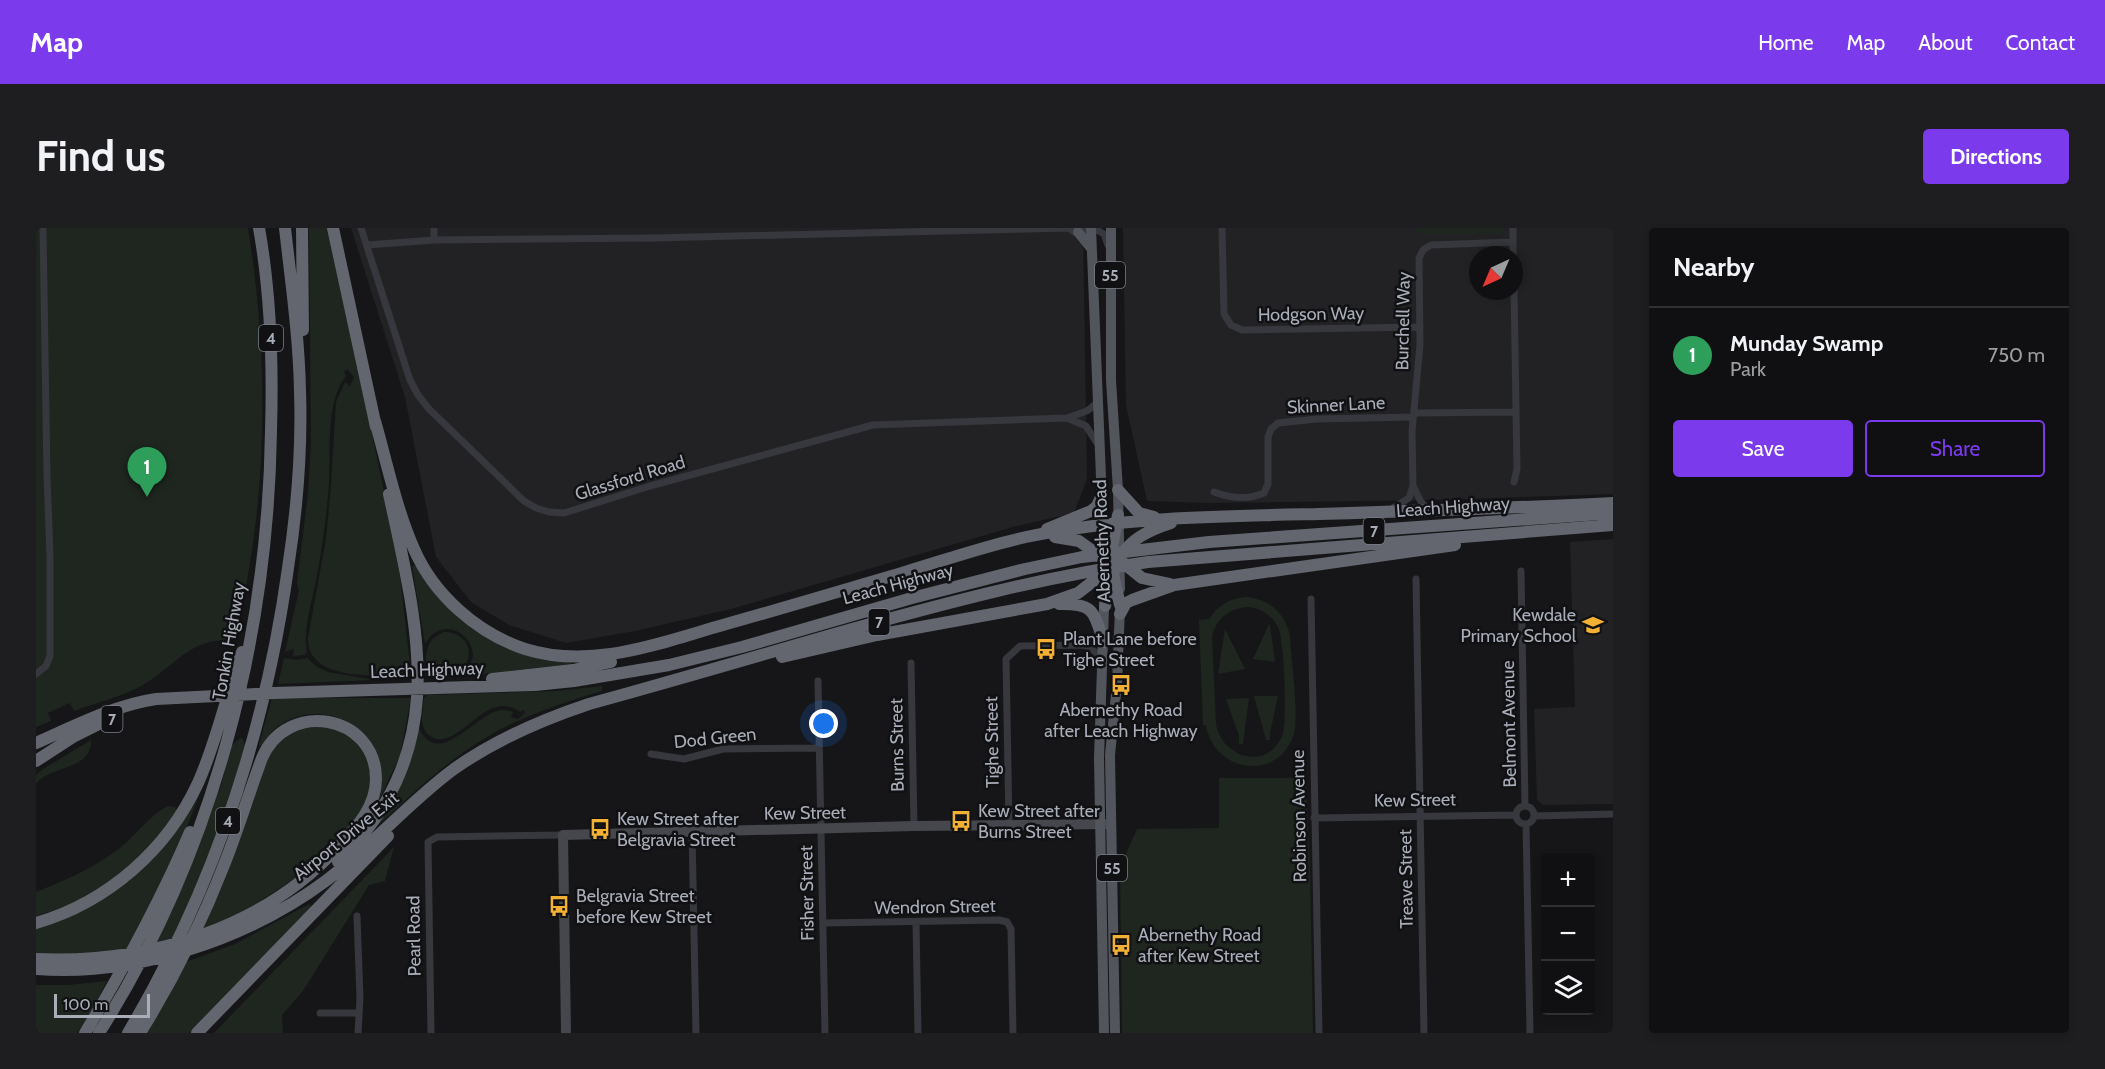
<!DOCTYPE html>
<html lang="en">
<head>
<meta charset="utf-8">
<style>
	:root { --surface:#101012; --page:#1e1e20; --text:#f1f3f6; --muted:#9c9d9f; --line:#303032; --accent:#7c3aed }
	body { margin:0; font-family:Cabin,sans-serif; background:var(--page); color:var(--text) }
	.controls { position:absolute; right:18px; bottom:18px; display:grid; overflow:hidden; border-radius:6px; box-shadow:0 3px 9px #0003 }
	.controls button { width:54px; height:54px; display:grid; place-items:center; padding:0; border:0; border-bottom:2px solid var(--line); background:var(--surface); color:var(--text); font:30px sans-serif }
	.compass { position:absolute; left:1433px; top:18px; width:54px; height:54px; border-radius:50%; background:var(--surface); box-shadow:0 3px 9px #0003; rotate:224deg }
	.scale { position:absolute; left:18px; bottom:15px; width:96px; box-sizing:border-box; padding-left:6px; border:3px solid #a8adb8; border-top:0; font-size:16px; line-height:21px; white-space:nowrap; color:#a8adb8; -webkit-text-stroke:4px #111113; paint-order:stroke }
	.you { position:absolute; left:788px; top:496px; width:21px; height:21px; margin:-15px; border:4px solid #fff; border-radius:50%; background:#1a73e8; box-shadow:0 0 0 9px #1a73e833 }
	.badge { display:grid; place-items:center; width:39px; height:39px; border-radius:50%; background:var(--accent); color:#fff; font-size:20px; font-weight:700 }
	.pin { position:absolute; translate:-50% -50px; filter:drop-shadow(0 2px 3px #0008) }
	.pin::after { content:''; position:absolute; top:32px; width:21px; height:18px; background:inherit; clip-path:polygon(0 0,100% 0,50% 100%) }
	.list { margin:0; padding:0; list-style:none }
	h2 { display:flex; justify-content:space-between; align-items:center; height:78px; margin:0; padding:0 24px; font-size:26px }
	h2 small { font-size:20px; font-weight:400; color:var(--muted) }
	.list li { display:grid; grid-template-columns:39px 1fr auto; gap:18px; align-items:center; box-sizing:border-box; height:96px; padding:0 24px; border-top:2px solid var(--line) }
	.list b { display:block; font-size:22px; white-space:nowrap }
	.list p { margin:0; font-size:20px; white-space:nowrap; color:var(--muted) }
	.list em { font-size:20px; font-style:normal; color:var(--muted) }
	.actions { display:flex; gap:12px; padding:18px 24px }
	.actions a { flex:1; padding:14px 0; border:2px solid var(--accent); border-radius:6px; text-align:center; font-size:21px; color:var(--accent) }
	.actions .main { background:var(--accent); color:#fff }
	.icon { flex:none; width:33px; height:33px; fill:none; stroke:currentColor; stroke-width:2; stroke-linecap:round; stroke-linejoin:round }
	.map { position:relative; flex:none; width:1577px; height:805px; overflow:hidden; border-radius:6px }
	header { display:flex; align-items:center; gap:36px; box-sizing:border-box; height:84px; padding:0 30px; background:var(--accent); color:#fff }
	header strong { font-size:28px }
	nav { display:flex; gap:33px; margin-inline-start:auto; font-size:21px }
	.intro { display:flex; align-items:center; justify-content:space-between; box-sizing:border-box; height:144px; padding:0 36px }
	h1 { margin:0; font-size:42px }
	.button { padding:15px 27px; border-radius:6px; background:var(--accent); color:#fff; font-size:21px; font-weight:700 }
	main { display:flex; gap:36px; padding:0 36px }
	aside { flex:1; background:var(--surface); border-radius:6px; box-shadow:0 3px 9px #0003 }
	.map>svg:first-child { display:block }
	.built { fill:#222225; fill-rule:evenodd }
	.green { fill:#1e261f; fill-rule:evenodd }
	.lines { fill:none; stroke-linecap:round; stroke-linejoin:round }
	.street { stroke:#37383d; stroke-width:7 }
	.secondary { stroke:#45474d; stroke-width:10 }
	.primary { stroke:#53555c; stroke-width:10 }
	.highway { stroke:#63666e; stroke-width:12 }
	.labels { text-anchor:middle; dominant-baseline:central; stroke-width:5; stroke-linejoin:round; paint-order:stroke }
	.shield { fill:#111113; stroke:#7b7e86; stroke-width:1.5 }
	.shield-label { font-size:16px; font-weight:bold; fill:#a8adb8 }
	.street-label { font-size:18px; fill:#a8adb8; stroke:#111113 }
	.poi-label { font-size:18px; fill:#a8adb8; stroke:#111113; text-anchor:start }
</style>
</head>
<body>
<header>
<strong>Map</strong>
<nav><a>Home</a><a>Map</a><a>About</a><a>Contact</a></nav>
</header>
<div class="intro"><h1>Find us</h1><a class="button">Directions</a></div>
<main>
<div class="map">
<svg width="1577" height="805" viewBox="0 0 1577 805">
	<rect width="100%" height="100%" fill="#161618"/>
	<!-- built -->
	<path class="built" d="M315 0H1047L1051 251 1038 285 977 299 695 381 599 403 530 415 473 397 435 374 400 329 369 169Z
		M1087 0H1577V266L1399 272 1173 275 1111 273 1090 177ZM1442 27H1478V63H1442Z
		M1577 311V576L1507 577 1501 572 1498 481 1539 479 1534 314Z"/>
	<!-- green -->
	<path class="green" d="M0 0H212C234 136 232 278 198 412L192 407 190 413C154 410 134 443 105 458 84 469 60 475 38 483L34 475 12 485 15 493 0 499Z
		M273 0H293L349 268 364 347 375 446C345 447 271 455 272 410L290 311 295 257 300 174 309 154 314 158 318 149 312 142 308 143 310 148C289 175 295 222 293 255 291 284 287 314 282 342 278 367 266 401 271 424L269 427 257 428 258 421 249 424 263 362 261 355 272 265 275 215Z
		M1382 0H1469V1L1465 6H1382Z
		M382 337 435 396 534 432 535 436 430 448 390 450C400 446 416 449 426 443 458 424 411 377 389 416L376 338Z
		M1210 369C1234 371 1249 385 1254 408 1255 431 1264 491 1257 509 1239 555 1177 543 1170 497H1167L1163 392 1173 391C1182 377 1194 370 1210 369ZM1213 379C1225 381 1236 387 1242 399 1248 412 1252 495 1246 508 1231 543 1186 530 1180 496L1176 409C1180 390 1194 380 1213 379Z
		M1233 396 1234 397 1239 434 1217 431Z
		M1188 399 1209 441 1182 446 1189 401Z
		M408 404C425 404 438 417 431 434L418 443 390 445C390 427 388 412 408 404Z
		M248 430 261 432 271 430 281 439 292 444 338 452 242 456Z
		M566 458V463C532 473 499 484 467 500 418 525 377 565 337 602L382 497C399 542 436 492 458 484 465 481 471 482 477 484L475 489 482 491 489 485 488 482 484 484C451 460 429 515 400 511 381 504 386 487 388 470L391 467 520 463Z
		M1218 468H1242L1234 505V512H1230Z
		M236 470H375L364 528 343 572C344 556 347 542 341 526 327 487 272 473 240 500 234 505 231 512 226 518L223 517Z
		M1213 470 1207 516H1203V508L1190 471Z
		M284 496C294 500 311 503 318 510 322 514 336 537 336 542 337 546 335 552 335 556 326 615 219 683 165 702L206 605 235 521 246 508Z
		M204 510 207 511 210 521 186 595 137 711 119 716 162 619 185 557 196 517Z
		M55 512C56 542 17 537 0 555V547L7 541Z
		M1183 550H1270L1274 642 1277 805H1086L1084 639 1101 601 1183 600Z
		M167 557 148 607 129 644V649L93 721 26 727 0 726V699L74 665Z
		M133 578 139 579 141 585C132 596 124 608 115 618 84 651 43 676 0 688V664C28 653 55 641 80 623 95 613 119 581 133 578Z
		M358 619 349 653 333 657 267 763 246 787 247 805H178Z
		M273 676 277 679 153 805H111L150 734 199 716Z
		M71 753 54 786 41 805H0V757H32Z"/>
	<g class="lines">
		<!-- street -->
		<path class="street" d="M325 0 374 152 382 167 393 181 488 273 500 280 513 284 528 285 614 258 837 197 1031 190 1051 183 1062 174
			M398 0V12
			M1057 0 1068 6 1072 17
			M1186 0 1188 86 1195 97 1206 102 1384 99
			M1477 0V27
			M331 17 398 12 618 10 1033 0 1038 4H1047L1054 0
			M1478 61 1481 241 1478 254
			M1378 185 1480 184
			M1031 190 1050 198 1063 218
			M1377 258 1385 274 1394 282
			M1178 264C1194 270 1212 272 1228 265L1232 256V209L1235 201 1242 195 1281 191 1377 189
			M1357 280 1373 270 1377 258 1376 204 1384 116 1383 30 1387 22 1395 17 1477 14
			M1485 343 1489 577
			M1380 351 1388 805
			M1275 371 1283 805
			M875 435 878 598
			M0 446 10 438 14 428V327L11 249 7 0
			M782 453 789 805
			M615 526 648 531 687 521 783 520
			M1480 587a9 9 0 1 1 18 0a9 9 0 1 1-18 0Z
			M1499 588 1577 586
			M1278 590 1480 587
			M1490 596 1494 805
			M973 598 970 431 984 418 1047 417 1055 420 1066 431
			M656 604 660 805
			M321 688 324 770 322 805
			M880 694 882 805
			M787 695 963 692 971 694 975 701 977 805
			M284 785H323
			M395 805 392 614 401 609 527 607"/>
		<!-- secondary -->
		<path class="secondary" d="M530 805 527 607 878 598 1074 596"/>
		<!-- primary -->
		<path class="primary" d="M1055 0 1069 349 1063 530 1068 805
			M1075 0V152L1082 262 1084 361
			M1042 4 1055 20
			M1079 805 1074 527 1081 456 1084 380"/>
		<!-- highway -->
		<path class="highway" d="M266 0 267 102
			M297 0 340 199
			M339 193C351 235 360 280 378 321 398 367 441 405 489 421 556 442 623 415 687 397 748 380 808 362 869 344 909 332 949 318 990 309 1086 289 1185 288 1283 286 1381 283 1479 280 1577 275
			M1082 262 1103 285 1118 289
			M1011 301 1055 283 1061 278 1066 267
			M1019 309 1043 313 1065 329
			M1086 334 1106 350 1134 356
			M1077 346 1084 377
			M1023 376C1059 375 1057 384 1068 414
			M1069 378C1080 330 1085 311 1135 295
			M1084 386 1090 375 1096 372 1138 357 1419 317
			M746 429 841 407 1011 376 1042 365 1060 351 1068 337 1077 314 1082 287
			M456 451 537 442 575 434
			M0 515C38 498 79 477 120 471L238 465 499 457 538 453 633 437 706 419 876 370 989 341 1046 329 1173 314 1577 285
			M0 533 37 509 61 497
			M302 634C416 522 383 405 353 266
			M0 695C72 674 131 622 162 555 181 513 190 467 206 424
			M0 731C112 736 227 701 304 617 322 598 340 578 340 551 340 486 251 471 226 530 213 565 202 602 188 637 165 696 137 752 104 805
			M0 741C99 749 212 711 291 652 336 618 373 574 418 541 459 512 505 492 553 476 641 452 728 426 816 401 914 374 1011 348 1112 334L1577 297
			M49 805C88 740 124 674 154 604
			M63 805C176 627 232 413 235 203 237 135 235 67 223 0
			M92 805C177 662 229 505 252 340 261 282 266 222 264 163 263 109 255 54 249 0
			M161 805 352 608"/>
	</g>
	<!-- icons -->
	<defs>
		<symbol id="school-bare" viewBox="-9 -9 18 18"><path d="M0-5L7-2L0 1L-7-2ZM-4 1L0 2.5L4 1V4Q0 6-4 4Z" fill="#f2b134" stroke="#111113" stroke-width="2.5" paint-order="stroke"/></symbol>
		<symbol id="bus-bare" viewBox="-9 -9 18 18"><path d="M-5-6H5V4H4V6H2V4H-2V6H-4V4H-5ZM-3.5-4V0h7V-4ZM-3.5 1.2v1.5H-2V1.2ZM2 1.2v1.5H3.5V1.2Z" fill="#f2b134" stroke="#111113" stroke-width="2.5" paint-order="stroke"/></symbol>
	</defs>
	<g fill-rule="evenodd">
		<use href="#school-bare" x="1542" y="382" width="30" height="30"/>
		<use href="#bus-bare" x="995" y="406" width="30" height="30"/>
		<use href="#bus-bare" x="1070" y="442" width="30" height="30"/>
		<use href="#bus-bare" x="910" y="578" width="30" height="30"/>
		<use href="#bus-bare" x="549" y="586" width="30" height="30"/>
		<use href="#bus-bare" x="508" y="663" width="30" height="30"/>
		<use href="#bus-bare" x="1070" y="702" width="30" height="30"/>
	</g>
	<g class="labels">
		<!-- shield labels -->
		<g class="shield">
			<rect x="1059" y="34" width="30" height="26" rx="4.5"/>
			<rect x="223" y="97" width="24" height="26" rx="4.5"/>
			<rect x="1327.5" y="290" width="21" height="26" rx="4.5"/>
			<rect x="832.5" y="381" width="21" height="26" rx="4.5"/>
			<rect x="65.5" y="478" width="21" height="26" rx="4.5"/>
			<rect x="180" y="580" width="24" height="26" rx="4.5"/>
			<rect x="1061" y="627" width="30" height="26" rx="4.5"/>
		</g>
		<g class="shield-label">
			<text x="1074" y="47">55</text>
			<text x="235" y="110">4</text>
			<text x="1338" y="303">7</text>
			<text x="843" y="394">7</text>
			<text x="76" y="491">7</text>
			<text x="192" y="593">4</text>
			<text x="1076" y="640">55</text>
		</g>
		<!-- street labels -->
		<g class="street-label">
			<text transform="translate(1275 86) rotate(-1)">Hodgson Way</text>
			<text transform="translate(1367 93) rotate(-89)">Burchell Way</text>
			<text transform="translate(1300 177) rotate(-3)">Skinner Lane</text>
			<text transform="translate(594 250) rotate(-17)">Glassford Road</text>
			<text transform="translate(1417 279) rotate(-4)">Leach Highway</text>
			<text transform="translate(1066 313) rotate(-92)">Abernethy Road</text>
			<text transform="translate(862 356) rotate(-15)">Leach Highway</text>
			<text transform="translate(193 413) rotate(-80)">Tonkin Highway</text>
			<text transform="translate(391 442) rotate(-2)">Leach Highway</text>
			<text transform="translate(1473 496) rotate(-91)">Belmont Avenue</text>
			<text transform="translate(679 510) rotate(-6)">Dod Green</text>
			<text transform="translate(956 514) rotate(-91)">Tighe Street</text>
			<text transform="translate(861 517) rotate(-91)">Burns Street</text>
			<text transform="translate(1379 572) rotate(-1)">Kew Street</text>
			<text transform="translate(769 585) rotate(-1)">Kew Street</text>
			<text transform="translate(1263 588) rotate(-91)">Robinson Avenue</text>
			<text transform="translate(310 608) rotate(-39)">Airport Drive Exit</text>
			<text transform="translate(1370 651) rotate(-91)">Treave Street</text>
			<text transform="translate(771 665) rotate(-91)">Fisher Street</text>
			<text transform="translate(899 679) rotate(-1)">Wendron Street</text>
			<text transform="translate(378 708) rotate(-91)">Pearl Road</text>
		</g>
		<!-- poi labels -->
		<g class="poi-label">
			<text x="1540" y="387" text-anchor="end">Kewdale<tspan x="1540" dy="21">Primary School</tspan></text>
			<text x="1027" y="411">Plant Lane before<tspan x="1027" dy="21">Tighe Street</tspan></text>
			<text x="1085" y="482" text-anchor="middle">Abernethy Road<tspan x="1085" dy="21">after Leach Highway</tspan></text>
			<text x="942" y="583">Kew Street after<tspan x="942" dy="21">Burns Street</tspan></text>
			<text x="581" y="591">Kew Street after<tspan x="581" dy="21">Belgravia Street</tspan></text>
			<text x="540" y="668">Belgravia Street<tspan x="540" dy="21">before Kew Street</tspan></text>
			<text x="1102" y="707">Abernethy Road<tspan x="1102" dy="21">after Kew Street</tspan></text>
		</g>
	</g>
</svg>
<div class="controls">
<button>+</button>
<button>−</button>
<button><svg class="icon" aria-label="layers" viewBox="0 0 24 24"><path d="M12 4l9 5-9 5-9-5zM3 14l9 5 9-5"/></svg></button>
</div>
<svg class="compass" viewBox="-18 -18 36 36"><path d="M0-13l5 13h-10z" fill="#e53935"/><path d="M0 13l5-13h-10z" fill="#9c9d9f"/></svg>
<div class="scale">100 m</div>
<div class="you"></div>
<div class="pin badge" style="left:111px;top:269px;background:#2e9e5b">1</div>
</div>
<aside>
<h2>Nearby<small></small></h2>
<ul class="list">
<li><span class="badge" style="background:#2e9e5b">1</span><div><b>Munday Swamp</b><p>Park</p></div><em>750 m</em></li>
</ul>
<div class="actions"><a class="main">Save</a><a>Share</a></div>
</aside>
</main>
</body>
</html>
